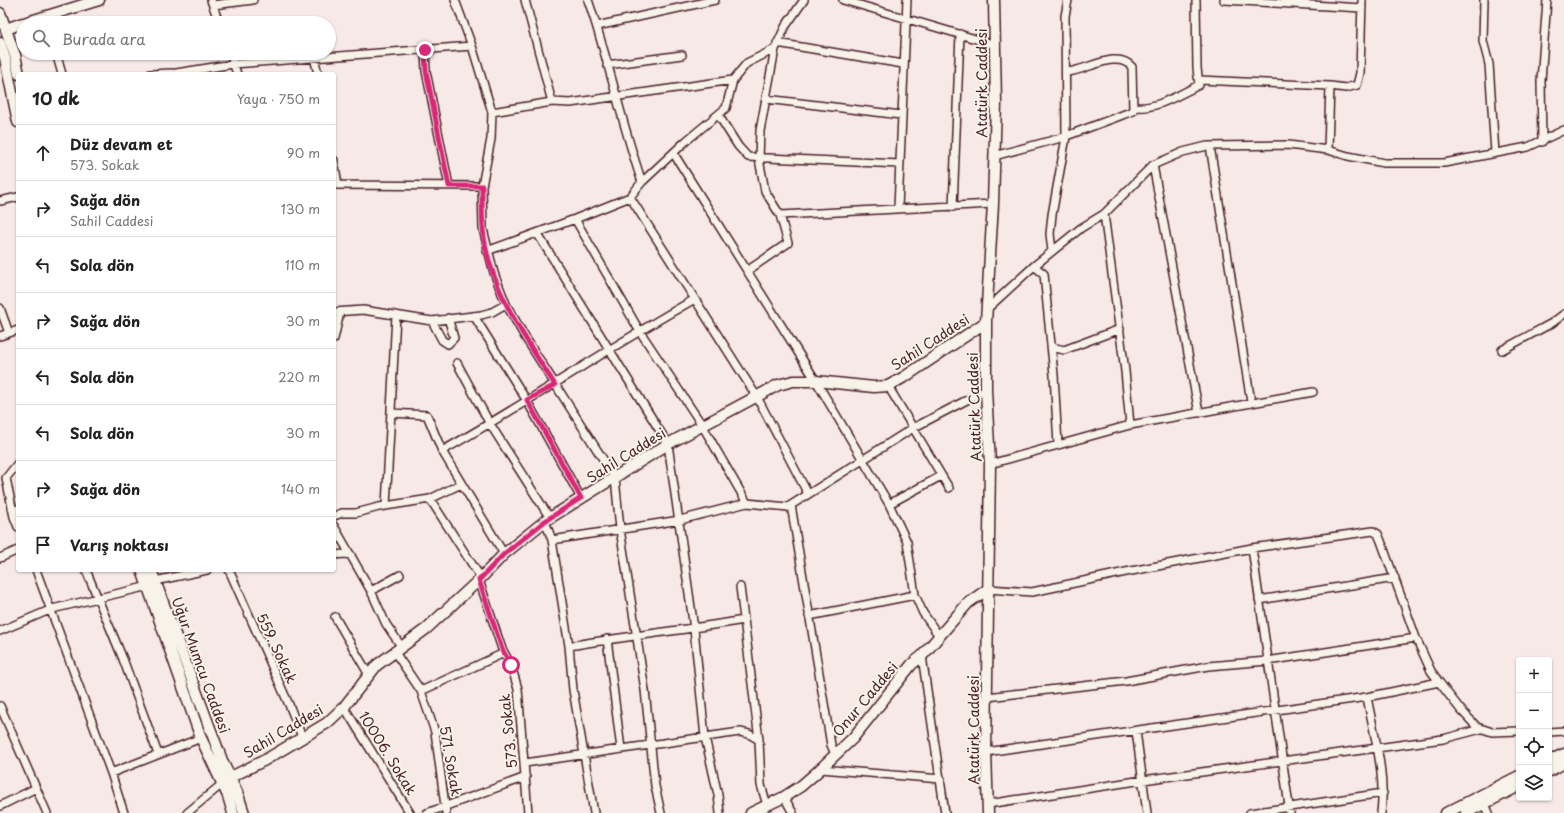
<!DOCTYPE html>
<html lang="tr">
<head>
<meta charset="utf-8">
<style>
	:root { --surface:#fff; --page:#f2f2f2; --text:#222; --muted:#767676; --line:#e0e0e0 }
	body { margin:0; font-family:"Playpen Sans",sans-serif; background:var(--page); color:var(--text) }
	.controls { position:absolute; right:12px; bottom:12px; display:grid; overflow:hidden; border-radius:4px; box-shadow:0 1px 3px #0004 }
	.controls button { width:36px; height:36px; display:grid; place-items:center; padding:0; border:0; border-bottom:1px solid var(--line); background:var(--surface); color:var(--text); font:20px sans-serif }
	.stop { position:absolute; width:12px; height:12px; margin:-9px; border:3px solid #db2777; border-radius:50%; background:#fff }
	.stop.end { background:#db2777; border-color:#fff; box-shadow:0 1px 4px #0008 }
	.list { margin:0; padding:0; list-style:none }
	h2 { display:flex; justify-content:space-between; align-items:center; height:52px; margin:0; padding:0 16px; font-size:17px }
	h2 small { font-size:13px; font-weight:400; color:var(--muted) }
	.list li { display:grid; grid-template-columns:26px 1fr auto; gap:12px; align-items:center; box-sizing:border-box; height:56px; padding:0 16px; border-top:1px solid var(--line) }
	.list b { display:block; font-size:15px; white-space:nowrap }
	.list p { margin:0; font-size:13px; white-space:nowrap; color:var(--muted) }
	.list em { font-size:13px; font-style:normal; color:var(--muted) }
	.icon { flex:none; width:22px; height:22px; fill:none; stroke:currentColor; stroke-width:2; stroke-linecap:round; stroke-linejoin:round }
	.map { position:relative; flex:none; width:1564px; height:813px; overflow:hidden }
	.search { position:absolute; background:var(--surface); box-shadow:0 1px 3px #0004; left:16px; top:16px; width:320px; height:44px; display:flex; align-items:center; gap:10px; box-sizing:border-box; padding:0 14px; border-radius:22px; color:var(--muted); font-size:15px }
	.panel { position:absolute; background:var(--surface); box-shadow:0 1px 3px #0004; left:16px; top:72px; width:320px; height:500px; border-radius:4px }
	.map>svg:first-child { display:block }
	.lines { fill:none; stroke-linecap:round; stroke-linejoin:round }
	.street-casing { stroke:#4a1f2b; stroke-width:10 }
	.secondary-casing { stroke:#4a1f2b; stroke-width:13 }
	.street { stroke:#f7f3e8; stroke-width:7 }
	.secondary { stroke:#f7f3e8; stroke-width:10 }
	.route { stroke:#db2777; stroke-width:5 }
	.labels { text-anchor:middle; dominant-baseline:central; stroke-width:4; stroke-linejoin:round; paint-order:stroke }
	.street-label { font-size:14px; fill:#4a1f2b; stroke:#f7f3e8 }
</style>
</head>
<body>
<div class="map">
<svg width="1564" height="813" viewBox="0 0 1564 813">
	<rect width="100%" height="100%" fill="#f7e9e6"/>
	<filter id="ink" filterUnits="userSpaceOnUse"><feTurbulence type="fractalNoise" baseFrequency=".025" numOctaves="2"/><feDisplacementMap in="SourceGraphic" scale="8" xChannelSelector="R" yChannelSelector="G"/><feConvolveMatrix kernelMatrix="1 2 1 2 8 2 1 2 1" color-interpolation-filters="sRGB"/></filter>
	<g filter="url(#ink)">
		<g class="lines">
			<defs>
				<path id="street" d="M211 0 219 23
					M455 0 472 46 492 112 491 139 482 186 483 229 494 273 506 304 525 337 615 478 620 529 645 690 655 786 661 813
					M525 0 552 102 570 103 733 80
					M588 0C609 60 621 122 642 182
					M843 0 996 45
					M1224 0 1362 8
					M1484 0 1483 41 1489 64 1495 153
					M213 5 253 0
					M597 26 715 0
					M777 43 903 64
					M425 50 426 71 449 186
					M56 53 62 74
					M230 53 237 74
					M314 57 318 74
					M607 65 682 55
					M150 74 171 73
					M170 74 233 64 472 46
					M1199 80 1330 86 1328 150
					M1330 86 1346 88 1357 85 1360 73 1362 0
					M766 99 901 115
					M1134 107C1156 110 1180 94 1199 85L1197 68 1196 0
					M492 112 552 102
					M719 116 738 146 748 157 900 164
					M1542 142 1541 81 1547 0
					M1210 146 1251 402
					M674 154 816 381 889 504 907 542 915 595 923 613 939 636
					M994 156 1061 138 1133 111 1132 67C1117 49 1086 71 1067 72
					M334 160 338 185
					M1153 165 1199 413
					M334 185 482 186
					M630 197 757 397 808 494
					M0 201 18 197
					M953 207 960 34
					M898 208 907 0
					M1104 214 1125 371 1130 425
					M780 215 993 204
					M575 219 639 330 702 425 747 503
					M537 233 668 444 694 629 705 737 718 795 720 813
					M487 251 575 219 630 197 642 182 686 141 726 108 733 80 747 63 775 49
					M1052 251 1050 234 1052 215 1066 137 1065 16 1068 0
					M1034 266 1044 274 1054 375 1058 445
					M747 271 788 243 780 215 765 191 759 159 760 131 775 49 785 27 804 0
					M0 308 9 333
					M986 310 1034 266 1081 228 1104 214 1153 165 1183 152 1207 146 1288 145 1328 150 1348 156 1384 163H1444L1528 147 1564 130
					M334 312 363 310 432 321 481 315 492 312 506 304
					M474 316 527 401 581 498
					M432 321 442 340 448 344 454 338 448 318
					M0 336 18 330
					M334 339 340 312
					M1052 347 1064 350 1120 329
					M1502 350 1552 323 1564 314
					M457 363 490 424 550 518
					M888 386 949 488
					M391 413 427 415 442 451 504 554
					M442 451C528 403 609 347 695 299
					M990 464 1130 425 1313 392
					M430 499 481 578
					M889 504 941 476
					M791 505 831 745 835 754
					M386 506 396 315
					M18 509 14 517 18 527
					M334 516 342 513H356L379 507 430 499 461 484
					M14 517 6 478 18 463
					M545 521 552 540 569 646 573 690 594 813
					M334 526 371 591 386 624 401 646
					M552 540 680 520 747 503 788 507 913 428 986 390
					M1252 548 1290 813
					M334 555 345 554 351 555
					M0 558 18 550
					M36 570 111 773 124 813
					M86 570 123 659 158 754
					M229 570 290 707 302 737
					M479 580 502 649 511 665 518 689 528 813
					M155 581 207 570
					M740 587 759 740
					M988 589 1032 592 1126 572 1252 548 1373 531 1378 534 1381 541 1416 638 1431 671 1439 682 1460 709 1477 727 1492 732 1519 731
					M371 591 400 575
					M1259 600 1395 578
					M809 616 915 595
					M335 617 369 675
					M0 631 52 609 149 586
					M607 639 621 749
					M569 646C627 636 686 630 744 620
					M394 651 421 691 435 732 446 813
					M922 656 945 813
					M421 691 504 653
					M987 697 1126 681 1208 666 1267 661 1416 638
					M1367 697C1374 735 1386 774 1381 813
					M0 706 47 813
					M344 707 410 813
					M1136 731 1147 813
					M1549 732 1564 731
					M986 752 1367 697 1439 682
					M525 763 740 732 749 734 759 740 761 785 767 805
					M821 769 941 779
					M111 773 201 738
					M784 797 793 813
					M988 804 1143 780 1443 739 1481 729
					M1485 804 1489 813
					M0 806 36 788
					M187 813 222 784
					M427 813 526 777
					M1250 813 1383 793"/>
				<path id="secondary" d="M0 13 15 55 19 74
					M24 23 99 0
					M6 29 23 23
					M0 43 5 58 18 122
					M142 570 201 738 228 796 233 813
					M151 570 223 763 237 792 244 813
					M1549 761 1564 754
					M1549 771 1564 763
					M222 784 229 778 265 760 327 723 344 707 377 665 426 629 479 580 504 554 545 521 668 444 778 385 793 381H816L874 387 888 386 906 376 986 322
					M751 813 784 797 801 786 816 773 853 738 912 664 922 656 968 603 988 589
					M988 813 986 752 990 464 986 390V322L993 204 996 103 994 0
					M1446 813 1519 776
					M1466 813 1519 786"/>
			</defs>
			<!-- street casing -->
			<use href="#street" class="street-casing"/>
			<!-- secondary casing -->
			<use href="#secondary" class="secondary-casing"/>
			<!-- street -->
			<use href="#street" class="street"/>
			<!-- secondary -->
			<use href="#secondary" class="secondary"/>
		</g>
	</g>
	<g class="lines" filter="url(#ink)">
		<!-- route -->
		<path class="route" d="M425 50 426 71 449 186H482C482 200 482 215 483 229 488 286 525 338 555 385L527 400 581 498 545 521 504 554 479 580 502 649 511 665"/>
	</g>
	<g class="labels">
		<!-- street labels -->
		<g class="street-label">
			<text transform="translate(981 83) rotate(-90)">Atatürk Caddesi</text>
			<text transform="translate(930 342) rotate(-33)">Sahil Caddesi</text>
			<text transform="translate(974 407) rotate(-92)">Atatürk Caddesi</text>
			<text transform="translate(626 455) rotate(-32)">Sahil Caddesi</text>
			<text transform="translate(277 648) rotate(65)">559. Sokak</text>
			<text transform="translate(201 665) rotate(70)">Uğur Mumcu Caddesi</text>
			<text transform="translate(865 699) rotate(-50)">Onur Caddesi</text>
			<text transform="translate(973 730) rotate(-90)">Atatürk Caddesi</text>
			<text transform="translate(283 731) rotate(-31)">Sahil Caddesi</text>
			<text transform="translate(508 731) rotate(-96)">573. Sokak</text>
			<text transform="translate(388 753) rotate(58)">10006. Sokak</text>
			<text transform="translate(451 761) rotate(80)">571. Sokak</text>
		</g>
	</g>
</svg>
<div class="controls">
<button>+</button>
<button>−</button>
<button><svg class="icon" aria-label="locate" viewBox="0 0 24 24"><circle cx="12" cy="12" r="6"/><path d="M12 2v4M12 18v4M2 12h4M18 12h4"/></svg></button>
<button><svg class="icon" aria-label="layers" viewBox="0 0 24 24"><path d="M12 4l9 5-9 5-9-5zM3 14l9 5 9-5"/></svg></button>
</div>
<div class="stop" style="left:511px;top:665px"></div>
<div class="stop end" style="left:425px;top:50px"></div>
<div class="search"><svg class="icon" aria-label="search" viewBox="0 0 24 24"><circle cx="10" cy="10" r="6"/><path d="M15 15l6 6"/></svg>Burada ara</div>
<section class="panel">
<h2>10 dk<small>Yaya · 750 m</small></h2>
<ul class="list">
<li><svg class="icon" aria-label="ahead" viewBox="0 0 24 24"><path d="M12 20V5M6 11l6-6 6 6"/></svg><div><b>Düz devam et</b><p>573. Sokak</p></div><em>90 m</em></li>
<li><svg class="icon" aria-label="right" viewBox="0 0 24 24"><path d="M7 20v-9h11M14 6l5 5-5 5"/></svg><div><b>Sağa dön</b><p>Sahil Caddesi</p></div><em>130 m</em></li>
<li><svg class="icon" aria-label="left" viewBox="0 0 24 24"><path d="M17 20v-9H6M10 6l-5 5 5 5"/></svg><div><b>Sola dön</b></div><em>110 m</em></li>
<li><svg class="icon" aria-label="right" viewBox="0 0 24 24"><path d="M7 20v-9h11M14 6l5 5-5 5"/></svg><div><b>Sağa dön</b></div><em>30 m</em></li>
<li><svg class="icon" aria-label="left" viewBox="0 0 24 24"><path d="M17 20v-9H6M10 6l-5 5 5 5"/></svg><div><b>Sola dön</b></div><em>220 m</em></li>
<li><svg class="icon" aria-label="left" viewBox="0 0 24 24"><path d="M17 20v-9H6M10 6l-5 5 5 5"/></svg><div><b>Sola dön</b></div><em>30 m</em></li>
<li><svg class="icon" aria-label="right" viewBox="0 0 24 24"><path d="M7 20v-9h11M14 6l5 5-5 5"/></svg><div><b>Sağa dön</b></div><em>140 m</em></li>
<li><svg class="icon" aria-label="arrive" viewBox="0 0 24 24"><path d="M6 21V4h12l-3 4 3 4H6"/></svg><div><b>Varış noktası</b></div></li>
</ul>
</section>
</div>
</body>
</html>
